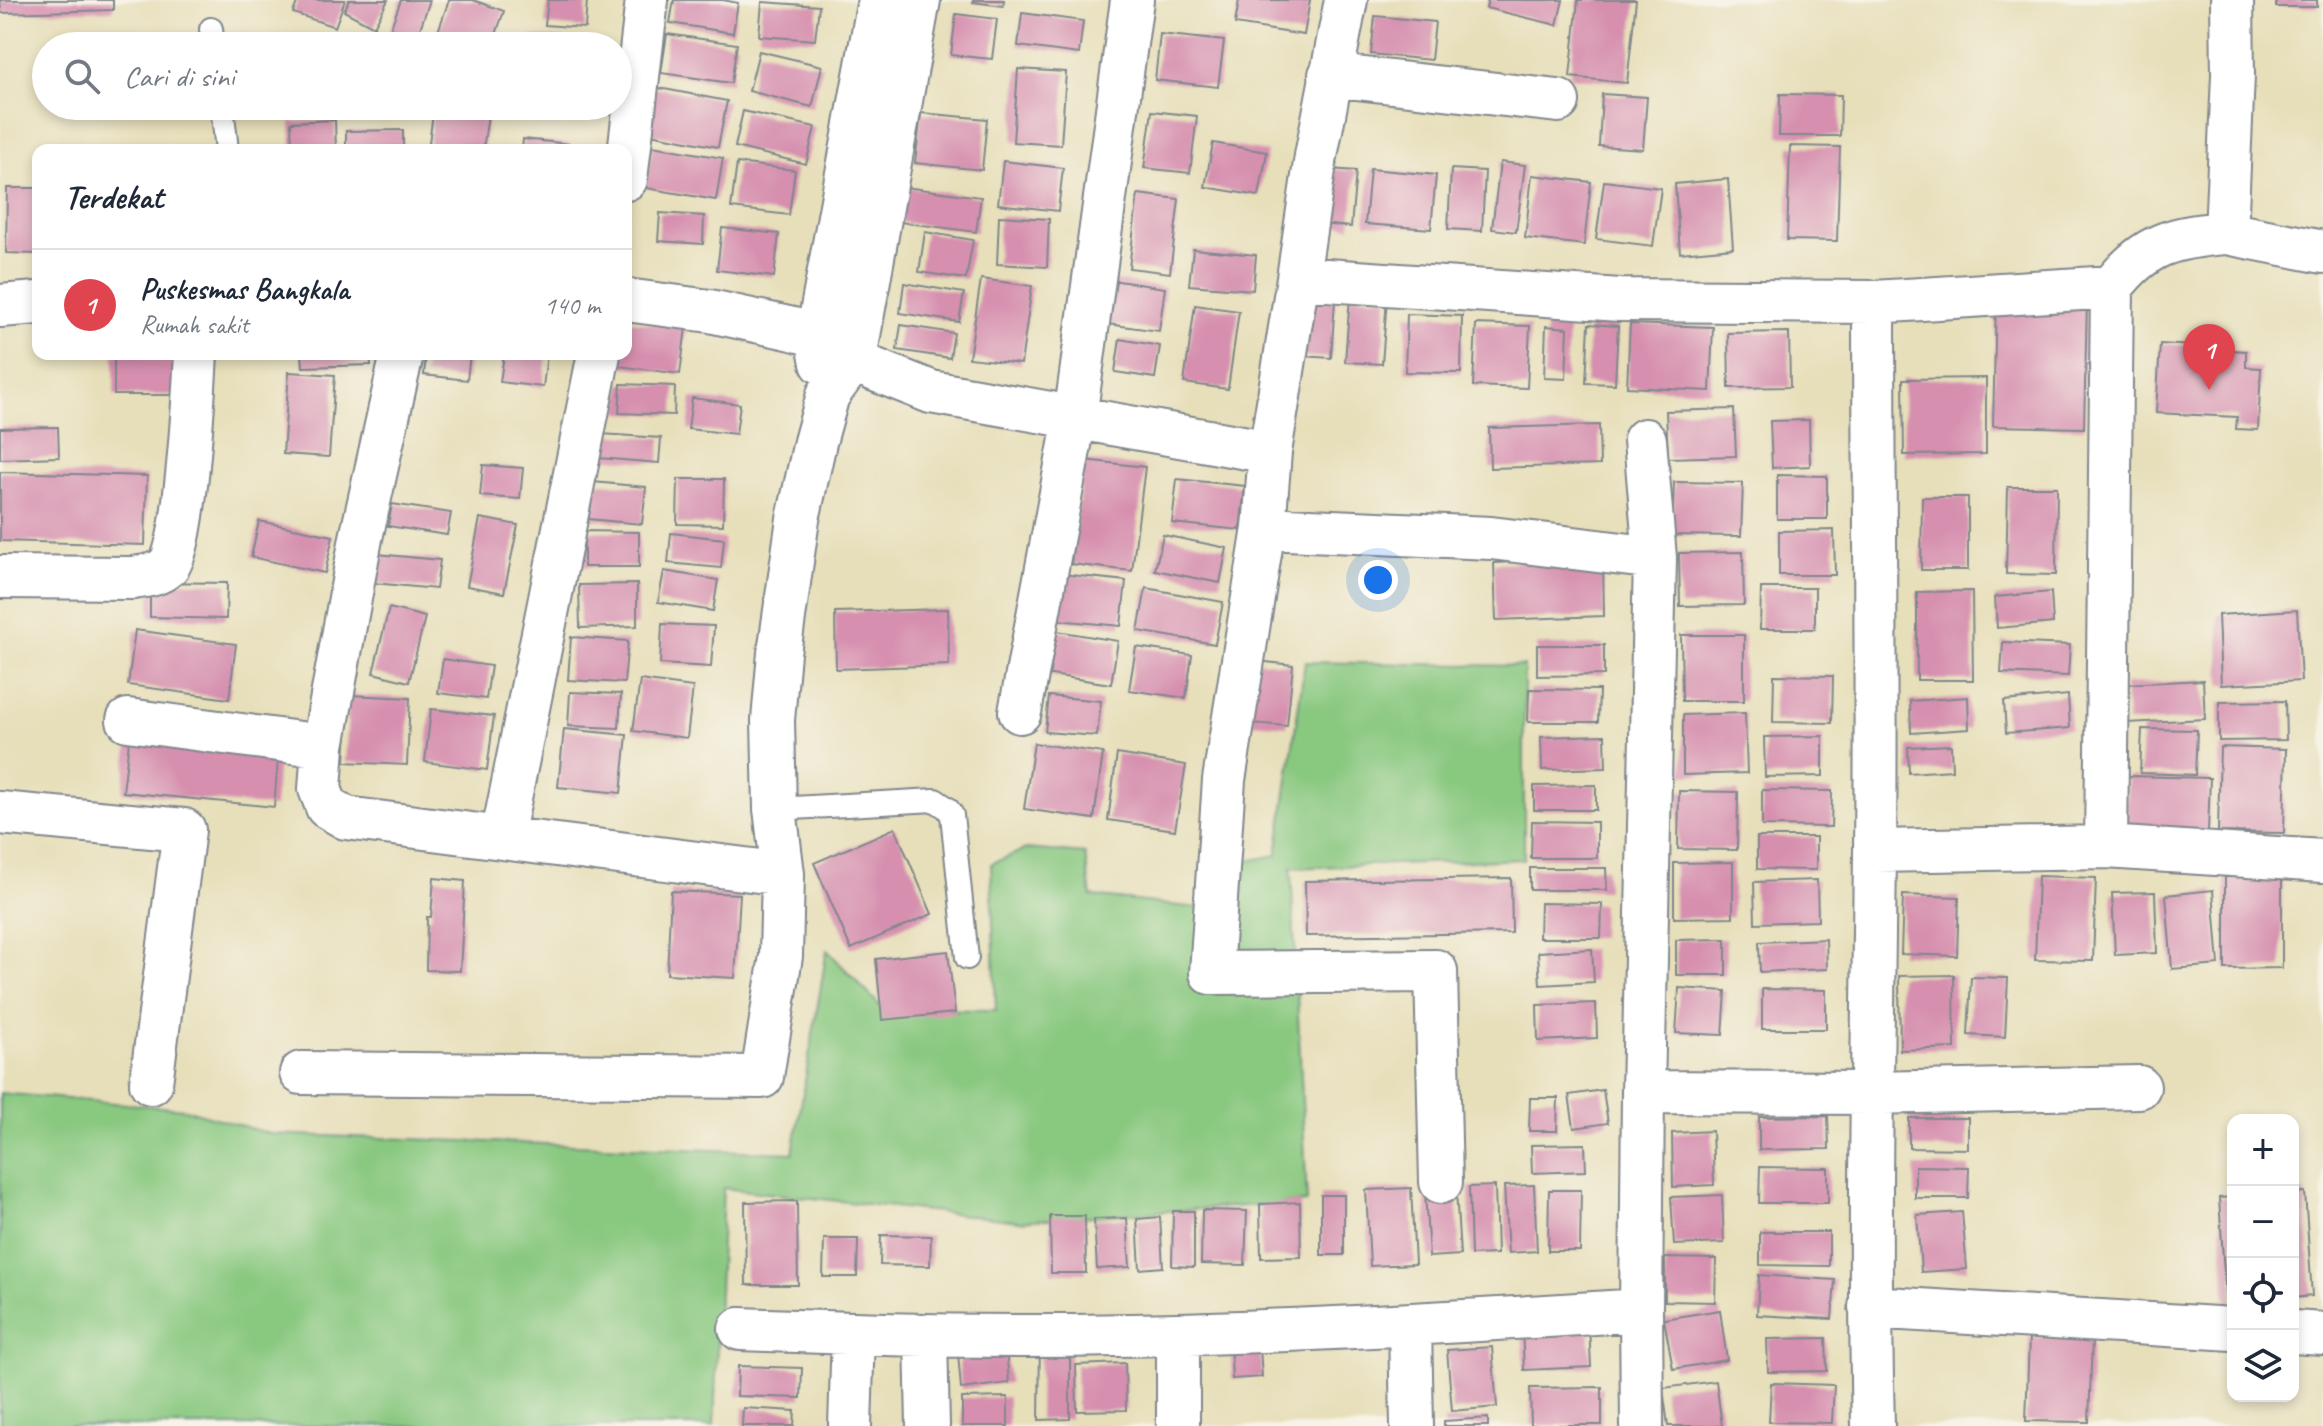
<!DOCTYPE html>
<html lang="id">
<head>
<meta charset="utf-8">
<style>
	:root { --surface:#fff; --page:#f6f6f7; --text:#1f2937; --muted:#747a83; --line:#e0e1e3; --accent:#0b8043 }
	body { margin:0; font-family:Caveat,sans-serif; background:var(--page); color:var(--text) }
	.controls { position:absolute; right:24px; bottom:24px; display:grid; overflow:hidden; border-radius:16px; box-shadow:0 4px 12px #0003 }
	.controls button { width:72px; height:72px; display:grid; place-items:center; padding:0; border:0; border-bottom:2px solid var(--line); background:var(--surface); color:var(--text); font:40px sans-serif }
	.you { position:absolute; left:1378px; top:580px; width:28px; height:28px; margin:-20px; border:6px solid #fff; border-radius:50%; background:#1a73e8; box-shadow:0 0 0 12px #1a73e833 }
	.badge { display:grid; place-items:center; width:52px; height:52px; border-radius:50%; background:var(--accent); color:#fff; font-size:26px; font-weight:700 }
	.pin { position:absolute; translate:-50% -66px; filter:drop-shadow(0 2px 4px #0008) }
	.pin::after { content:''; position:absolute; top:42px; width:28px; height:24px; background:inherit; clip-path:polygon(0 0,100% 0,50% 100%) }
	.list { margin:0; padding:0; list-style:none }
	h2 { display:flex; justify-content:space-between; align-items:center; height:104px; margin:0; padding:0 32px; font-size:34px }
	h2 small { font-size:26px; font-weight:400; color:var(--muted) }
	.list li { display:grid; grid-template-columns:52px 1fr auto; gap:24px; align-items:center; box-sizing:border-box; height:112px; padding:0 32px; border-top:2px solid var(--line) }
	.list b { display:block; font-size:30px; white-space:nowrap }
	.list p { margin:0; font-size:26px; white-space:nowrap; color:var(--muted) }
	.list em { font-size:26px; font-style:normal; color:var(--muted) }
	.icon { flex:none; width:44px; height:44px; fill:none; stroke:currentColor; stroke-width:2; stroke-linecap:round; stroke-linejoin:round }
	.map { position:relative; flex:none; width:2323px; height:1426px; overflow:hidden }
	.search { position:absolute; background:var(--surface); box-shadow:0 4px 12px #0003; left:32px; top:32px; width:600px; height:88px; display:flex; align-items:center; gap:20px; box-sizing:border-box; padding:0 28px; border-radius:44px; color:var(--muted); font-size:30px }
	.panel { position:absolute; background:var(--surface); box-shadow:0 4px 12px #0003; left:32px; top:144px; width:600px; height:216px; border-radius:16px }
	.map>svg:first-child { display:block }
	.green { fill:#88c87f; stroke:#527c6e; stroke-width:2 }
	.building { fill:#d68faf }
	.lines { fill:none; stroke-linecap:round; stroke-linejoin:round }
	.service-casing { stroke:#81878c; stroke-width:26 }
	.minor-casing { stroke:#81878c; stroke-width:46 }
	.service { stroke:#fff; stroke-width:22 }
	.minor { stroke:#fff; stroke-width:42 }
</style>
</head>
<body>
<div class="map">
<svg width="2323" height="1426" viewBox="0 0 2323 1426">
	<rect width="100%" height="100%" fill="#f7f3e8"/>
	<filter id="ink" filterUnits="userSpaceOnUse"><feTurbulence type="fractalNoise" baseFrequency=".0125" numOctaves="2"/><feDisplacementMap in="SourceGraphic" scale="16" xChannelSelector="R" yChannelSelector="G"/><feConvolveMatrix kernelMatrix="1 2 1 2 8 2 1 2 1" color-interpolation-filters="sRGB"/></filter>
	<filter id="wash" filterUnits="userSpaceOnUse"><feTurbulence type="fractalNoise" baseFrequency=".006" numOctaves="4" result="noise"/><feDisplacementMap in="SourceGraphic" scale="32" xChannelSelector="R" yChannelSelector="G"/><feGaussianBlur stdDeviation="1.8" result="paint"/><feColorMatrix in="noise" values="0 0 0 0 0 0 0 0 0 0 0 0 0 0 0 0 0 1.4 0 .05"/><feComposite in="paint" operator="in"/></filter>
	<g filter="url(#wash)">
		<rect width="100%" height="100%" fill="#e7dfba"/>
		<!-- green -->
		<path class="green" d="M1305 662 1524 666V859L1291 868 1307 1202 1019 1221 723 1188 714 1426H0V1093L185 1109 270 1134 793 1153 827 950 883 1009 996 1010 991 864 1026 849 1085 854 1091 896 1207 909 1213 868 1277 855Z"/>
		<g id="blocks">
			<!-- building -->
			<path class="building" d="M0 0H113V10L1 13Z
				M298 0H345L335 27 293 13Z
				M349 0H388L374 27 344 11Z
				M401 0H430L414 46H384Z
				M449 0H473L504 11 492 46H433Z
				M548 0H587L585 28 545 25Z
				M674 0H723L738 3 733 33 670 23Z
				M973 0H1004L1003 6 973 2Z
				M1239 0H1310L1304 35 1235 24Z
				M1488 0H1563L1557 25 1486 8Z
				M1578 0H1636L1627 83 1570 77Z
				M2276 0H2317V7H2276Z
				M762 2 819 6 815 40 759 36Z
				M1022 13 1083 21 1079 54 1018 46Z
				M956 14 997 19 992 59 951 55Z
				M1375 16 1435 22 1431 60 1371 54Z
				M667 34 737 44 731 83 661 73Z
				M1160 34 1224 41 1218 87 1155 80Z
				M532 36 592 41 591 46H531Z
				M759 51 822 66 812 107 749 91Z
				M1018 69 1066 72 1061 145 1013 142Z
				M654 87 727 101 718 147 645 133Z
				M1602 94 1647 97 1643 149 1599 146Z
				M1780 94 1841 95 1840 136H1779Z
				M434 106 489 108 483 150H428Z
				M743 111 815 127 806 164 735 147Z
				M1152 111 1197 116 1190 173 1144 168Z
				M921 113 987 119 982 170 915 163Z
				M335 120 336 150H292L291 122Z
				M403 130V150H346V131Z
				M523 139 569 144 568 150H522Z
				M1213 143 1267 152 1259 196 1205 187Z
				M652 146 723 158 716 200 646 188Z
				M1790 146 1840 147 1837 241 1787 240Z
				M1003 161 1063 168 1058 211 998 204Z
				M1500 162 1525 165 1516 232 1492 229Z
				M737 163 795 170 789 215 731 208Z
				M1316 168 1356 171 1351 227 1311 223Z
				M1370 169 1436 175 1431 229 1365 224Z
				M1451 169 1485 171 1482 231 1448 229Z
				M1532 175 1591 182 1584 245 1525 238Z
				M1728 179 1733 248 1680 253 1675 184Z
				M1604 181 1661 188 1653 246 1596 239Z
				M904 187 981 197 976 232 899 222Z
				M7 188H38V254L6 253Z
				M1138 194 1179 199 1170 273 1129 268Z
				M660 213 704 216 703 244 658 241Z
				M999 216 1049 219 1047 267 997 264Z
				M722 228 779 234 774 277 717 270Z
				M925 232 973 240 966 279 919 272Z
				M1193 249 1256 255 1253 290 1189 285Z
				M981 279 1032 286 1021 364 969 358Z
				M1105 279 1165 288 1159 331 1099 323Z
				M904 283 964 293 959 322 900 313Z
				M1350 296 1387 298 1382 364 1345 362Z
				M1996 298 2087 300 2084 428 1993 426Z
				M1306 299 1335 301 1331 358 1302 356Z
				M1195 305 1239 311 1228 389 1184 383Z
				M1407 314 1462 316 1461 373 1405 372Z
				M626 320 686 328 680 374 618 366 619 354H626Z
				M1476 324 1530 326 1527 388 1473 386Z
				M1589 324 1618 326 1615 384 1586 383Z
				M1630 324 1713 327 1710 391 1627 387Z
				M901 325 954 333 950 358 897 350Z
				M1546 326 1568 328 1566 379 1544 378Z
				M1789 332 1790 387 1729 388 1728 333Z
				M1120 339 1160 346 1155 378 1115 372Z
				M2160 344 2194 346 2193 364 2213 365 2214 349 2246 351V367L2261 368 2258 430 2236 429 2237 417 2156 413Z
				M114 354H175L176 395H114Z
				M302 354H370L371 365 303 367Z
				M426 354H470L467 380 424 375Z
				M504 354H547L543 387 500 382Z
				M289 372 335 375 329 457 283 454Z
				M1986 378V454L1904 455 1903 379Z
				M621 384 675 386 674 415 619 413Z
				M692 398 740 404 736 434 688 429Z
				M1734 409 1736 456 1668 458 1666 411Z
				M1809 420 1810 466 1772 468 1770 421Z
				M1599 425 1600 465 1490 468 1489 428Z
				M58 427 59 457 0 459V428Z
				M601 434 661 438 659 463 599 458Z
				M1084 460 1145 467 1132 571 1071 564Z
				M483 465 523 468 520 499 480 496Z
				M0 472 147 476 145 545 0 541Z
				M1777 475 1827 476V519H1777Z
				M678 479H724L723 525 677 524Z
				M1177 479 1245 486 1240 530 1172 523Z
				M593 482 646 487 642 524 588 519Z
				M1674 482 1743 483 1741 536 1672 535Z
				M2008 487H2057L2056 575 2006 574Z
				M1922 497H1968V570H1921Z
				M392 504 451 513 447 535 388 526Z
				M480 518 518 525 504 593 467 586Z
				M259 521 333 536 325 573 251 557Z
				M1834 530 1835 575H1779V531Z
				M584 531 639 532V567H584Z
				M671 533 724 539 721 568 668 563Z
				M1163 535 1227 548 1220 583 1155 570Z
				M1743 552 1744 605 1680 606 1679 553Z
				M366 553 440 560 436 589 363 582Z
				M1603 558 1604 616 1496 620 1494 563Z
				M664 571 718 580 713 611 658 602Z
				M1061 574 1126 581 1121 626 1057 620Z
				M150 582 227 583 226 619 150 617Z
				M637 584V626L580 628 579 585Z
				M1146 588 1223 602 1215 644 1138 631Z
				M1761 588H1815V629H1760Z
				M1972 591 1973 680H1917V592Z
				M2051 592 2053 623 1997 628 1995 597Z
				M389 608 425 617 409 682 373 673Z
				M948 609 949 665 836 669 835 612Z
				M2297 610 2301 681 2221 685 2218 615Z
				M662 624 714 626 711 667 660 664Z
				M135 630 236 644 229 699 128 685Z
				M1051 630 1118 641 1111 684 1044 674Z
				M1681 635H1744V701H1682Z
				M571 637 628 641 624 683 568 680Z
				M2003 642 2070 645 2068 676 2001 673Z
				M1537 645H1604V675L1537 676Z
				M1136 647 1192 655 1186 698 1129 690Z
				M443 659 491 666 486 699 438 693Z
				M1257 661 1293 665 1287 726 1250 723Z
				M1774 675 1833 676 1832 723 1773 722Z
				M640 680 693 687 687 738 633 731Z
				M2203 680 2205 719 2127 723 2125 684Z
				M1529 689 1599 690 1598 722H1528Z
				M570 692 621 694 619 728 568 726Z
				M349 695 410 698 407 765 345 762Z
				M2068 695 2070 728 2006 733 2004 701Z
				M1049 696 1101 701 1097 736 1045 732Z
				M1968 697 1969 729 1911 733 1910 701Z
				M2285 701 2286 740 2219 741V702Z
				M431 709 494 716 487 770 425 762Z
				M1745 713 1747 773 1683 775V715Z
				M564 729 627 735 621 793 558 787Z
				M2142 729 2197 730 2195 775 2140 773Z
				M130 732 279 748 274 807 123 792Z
				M1605 735 1606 768 1542 770 1541 737Z
				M1823 736V776L1765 777 1764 737Z
				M1034 743 1103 753 1094 819 1024 809Z
				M1951 745 1952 770 1909 773 1908 747Z
				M2220 747 2286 749 2284 833 2218 832Z
				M1117 754 1186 765 1175 830 1108 820Z
				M2128 776 2210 778 2208 832 2125 830Z
				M1596 785V810H1534V786Z
				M1762 790 1832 791 1831 827 1762 826Z
				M1679 791 1738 792 1737 850 1678 849Z
				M1532 821 1597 822V858H1531Z
				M895 828 932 914 851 949 814 863Z
				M1757 837H1816V870L1757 869Z
				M1733 862V917L1674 918V863Z
				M1530 868H1606L1607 890H1530Z
				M2038 876 2096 878 2093 961 2035 960Z
				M2225 877H2282V968L2225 969Z
				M434 878 465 881 460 971 426 970 427 917H431Z
				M1511 878 1512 933 1306 936 1305 881Z
				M1817 880 1818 921 1755 923 1754 882Z
				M2213 890 2219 965 2172 969 2166 895Z
				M671 891 740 894 735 978 667 974Z
				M2155 892 2157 953 2115 955 2112 893Z
				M1903 895 1959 897 1957 956 1901 954Z
				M1540 903 1602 904 1601 938H1539Z
				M1726 939V975H1676V940Z
				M1826 939 1827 969 1760 972 1759 942Z
				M1592 949 1594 982 1540 985 1538 952Z
				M948 951 955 1013 882 1020 876 959Z
				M1954 975 1955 1048 1900 1050 1899 976Z
				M1971 977 2008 978 2005 1037 1968 1035Z
				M1679 988 1726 991 1723 1035 1676 1033Z
				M1762 989 1826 990V1029H1762Z
				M1596 1003 1597 1038 1538 1041 1537 1005Z
				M1603 1090 1608 1123 1574 1128 1569 1095Z
				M1530 1098H1558L1557 1131H1529Z
				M1828 1116 1829 1149 1759 1150V1117Z
				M1909 1118H1968V1149L1909 1148Z
				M1712 1131 1714 1185 1673 1187 1672 1133Z
				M1585 1144 1586 1171 1532 1173 1531 1145Z
				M1915 1166 1969 1167 1968 1198H1915Z
				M1760 1167 1828 1168V1203H1759Z
				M1534 1185 1537 1251 1508 1253 1504 1186Z
				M1495 1186 1497 1254 1471 1255 1469 1187Z
				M1411 1188 1415 1264 1370 1266 1366 1190Z
				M1456 1190 1460 1255 1429 1257 1425 1192Z
				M1549 1190H1581L1580 1251H1548Z
				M2305 1192 2312 1296 2293 1298V1193Z
				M1321 1195H1344V1255H1321Z
				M1722 1195 1724 1243 1674 1245 1671 1197Z
				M2233 1197V1302L2226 1303 2219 1198Z
				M797 1201 798 1285H746L745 1202Z
				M1300 1202 1301 1257 1261 1258 1260 1204Z
				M1202 1210 1247 1211 1245 1265 1201 1264Z
				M1173 1211H1194V1267L1172 1266Z
				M1962 1212 1967 1269 1921 1272 1917 1215Z
				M1050 1216H1085L1086 1273H1051Z
				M1160 1217 1163 1267 1140 1269 1137 1219Z
				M1127 1218 1130 1267 1097 1269 1094 1219Z
				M1760 1232H1829V1266L1760 1265Z
				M881 1235 931 1236 930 1266 880 1265Z
				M824 1239H858L857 1277H823Z
				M1665 1258 1716 1259 1715 1302 1665 1301Z
				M1759 1275 1835 1280 1832 1319 1757 1315Z
				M1720 1310 1727 1360 1673 1369 1664 1319Z
				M1589 1325 1591 1367 1524 1370 1522 1327Z
				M1259 1333 1262 1377 1232 1379 1230 1336Z
				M1040 1337H1070V1419L1039 1420Z
				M2029 1337 2092 1339 2089 1422 2026 1421Z
				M1826 1338 1827 1371 1768 1372 1767 1339Z
				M1492 1347 1497 1407 1452 1411 1447 1350Z
				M1006 1348 1009 1383 961 1389 958 1353Z
				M1125 1363 1126 1410 1077 1411 1076 1365Z
				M738 1366 802 1368 801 1398 737 1396Z
				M1716 1381 1722 1426H1668L1663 1388Z
				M1771 1383 1834 1385 1832 1423 1769 1422Z
				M1602 1387V1425H1531L1530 1388Z
				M1008 1397V1426H962V1398Z
				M743 1408 795 1411 794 1426H742Z
				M1488 1418V1426H1444V1421Z"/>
		</g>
	</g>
	<g filter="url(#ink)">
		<use href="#blocks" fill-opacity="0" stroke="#81878c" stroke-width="2"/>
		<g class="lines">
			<defs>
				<path id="service" d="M211 29 213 46
					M222 106 227 150
					M775 809 935 800 947 808 952 815 967 958"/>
				<path id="minor" d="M1330 75 1558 101
					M626 179 647 0
					M2226 233 2323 252
					M1298 278 1316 156 1346 0
					M626 300 710 311 793 329 817 336 873 369 931 392 1270 452
					M0 306 38 303
					M402 354 361 538 323 746 320 789 327 807 346 818 783 874
					M822 363 817 336 879 0
					M1264 528 1491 538 1655 558
					M0 577 133 578C146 576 158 575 168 566 186 547 194 388 196 354
					M1020 712 1075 418 1132 0
					M128 720 323 746
					M0 813 184 830 151 1083
					M502 838 599 354
					M2106 847 2323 861
					M1875 851 2106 847 2112 287
					M301 1073 762 1077 781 956 783 874 775 809 773 720 779 653 798 519 815 442 828 395 855 358 919 0
					M1643 1092 1871 1093 2139 1087
					M1441 1182 1436 971 1211 973 1224 780 1264 528 1270 452 1298 278 1620 300 1874 302 2112 287C2145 243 2174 237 2226 233L2233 75 2232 0
					M1870 1307 2233 1329
					M1641 1310 1642 1426
					M1410 1325 1412 1426
					M740 1329 853 1333
					M2293 1332 2323 1334
					M1178 1334V1426
					M926 1336 928 1426
					M850 1426 853 1333C1116 1343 1379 1327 1641 1310L1643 1092 1655 558 1645 440
					M1873 1426C1868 1234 1873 1043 1875 852 1877 668 1874 485 1874 302"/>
			</defs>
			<!-- service casing -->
			<use href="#service" class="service-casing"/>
			<!-- minor casing -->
			<use href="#minor" class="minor-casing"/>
			<!-- service -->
			<use href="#service" class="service"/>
			<!-- minor -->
			<use href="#minor" class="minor"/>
		</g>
	</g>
</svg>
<div class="controls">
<button>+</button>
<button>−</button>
<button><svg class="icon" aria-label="locate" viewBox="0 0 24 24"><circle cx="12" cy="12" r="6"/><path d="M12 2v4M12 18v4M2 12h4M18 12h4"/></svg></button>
<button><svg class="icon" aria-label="layers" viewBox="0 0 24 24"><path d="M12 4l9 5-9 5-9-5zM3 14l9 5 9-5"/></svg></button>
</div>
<div class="you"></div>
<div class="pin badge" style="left:2209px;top:390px;background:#e0444e">1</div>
<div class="search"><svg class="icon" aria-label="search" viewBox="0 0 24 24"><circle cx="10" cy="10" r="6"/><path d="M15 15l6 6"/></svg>Cari di sini</div>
<section class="panel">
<h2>Terdekat<small></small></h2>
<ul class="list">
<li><span class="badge" style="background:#e0444e">1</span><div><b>Puskesmas Bangkala</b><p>Rumah sakit</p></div><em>140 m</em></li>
</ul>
</section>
</div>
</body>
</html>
